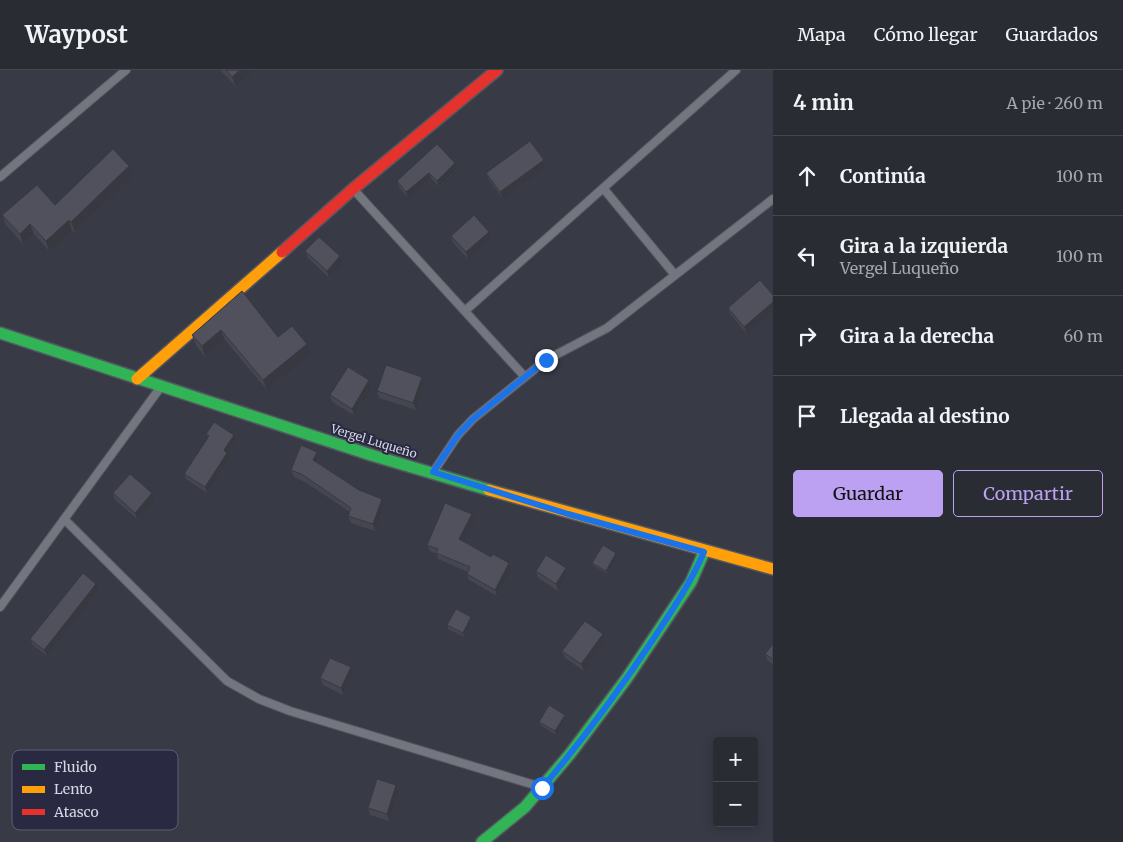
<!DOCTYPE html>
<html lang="es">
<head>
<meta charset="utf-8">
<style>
	:root { --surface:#2a2c34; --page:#32343c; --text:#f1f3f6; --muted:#a5a7ac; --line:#46484f; --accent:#bca0f2 }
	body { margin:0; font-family:Merriweather,serif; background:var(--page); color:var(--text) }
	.controls { position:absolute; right:15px; bottom:15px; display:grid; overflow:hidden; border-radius:5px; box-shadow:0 2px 12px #0003 }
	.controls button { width:45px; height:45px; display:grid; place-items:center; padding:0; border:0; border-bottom:1px solid var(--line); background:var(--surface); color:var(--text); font:25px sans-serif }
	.stop { position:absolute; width:15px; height:15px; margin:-11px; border:4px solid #1a73e8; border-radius:50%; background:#fff }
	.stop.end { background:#1a73e8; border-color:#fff; box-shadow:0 1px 5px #0008 }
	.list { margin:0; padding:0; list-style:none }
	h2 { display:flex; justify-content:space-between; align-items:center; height:65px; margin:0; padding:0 20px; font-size:21px }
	h2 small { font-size:16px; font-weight:400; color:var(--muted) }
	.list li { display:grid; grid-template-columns:32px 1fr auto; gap:15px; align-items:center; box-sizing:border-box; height:80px; padding:0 20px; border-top:1px solid var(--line) }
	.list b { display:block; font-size:19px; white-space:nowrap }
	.list p { margin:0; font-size:16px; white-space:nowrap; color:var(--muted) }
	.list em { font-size:16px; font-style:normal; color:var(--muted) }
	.actions { display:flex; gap:10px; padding:15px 20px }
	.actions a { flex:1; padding:11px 0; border:1px solid var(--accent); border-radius:5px; text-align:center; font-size:18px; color:var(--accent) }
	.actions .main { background:var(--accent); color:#111 }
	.icon { flex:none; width:28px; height:28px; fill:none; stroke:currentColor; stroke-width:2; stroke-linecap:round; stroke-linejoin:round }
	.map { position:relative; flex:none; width:773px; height:772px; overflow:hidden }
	header { display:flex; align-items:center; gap:30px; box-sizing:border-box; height:70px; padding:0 25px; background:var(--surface); border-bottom:1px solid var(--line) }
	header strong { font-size:24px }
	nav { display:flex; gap:28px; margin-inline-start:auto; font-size:18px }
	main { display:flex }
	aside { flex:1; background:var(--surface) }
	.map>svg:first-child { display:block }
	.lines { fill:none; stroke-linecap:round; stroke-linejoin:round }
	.lane-casing { stroke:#545661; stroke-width:10 }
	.fast-casing { stroke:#545661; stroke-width:14 }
	.slow-casing { stroke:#545661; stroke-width:14 }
	.jam-casing { stroke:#545661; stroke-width:14 }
	.lane { stroke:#74767f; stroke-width:8 }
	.fast { stroke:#30b455; stroke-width:11 }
	.slow { stroke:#ff9f0a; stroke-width:11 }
	.jam { stroke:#e5322d; stroke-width:11 }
	.wall { fill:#45464f }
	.shaded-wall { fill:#383940 }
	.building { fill:#50515c; stroke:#383940 }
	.route { stroke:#1a73e8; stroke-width:6 }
	.labels { text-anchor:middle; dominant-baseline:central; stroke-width:4; stroke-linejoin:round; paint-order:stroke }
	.street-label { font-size:12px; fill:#d4d6e5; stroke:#292a41 }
	.key { fill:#292a41; stroke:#5c5e72; stroke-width:1 }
	.key-label { font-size:14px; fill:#d4d6e5 }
</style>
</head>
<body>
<header>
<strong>Waypost</strong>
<nav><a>Mapa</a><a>Cómo llegar</a><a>Guardados</a></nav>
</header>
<main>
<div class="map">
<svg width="773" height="772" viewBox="0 0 773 772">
	<rect width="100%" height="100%" fill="#383a46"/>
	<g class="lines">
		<defs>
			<path id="lane" d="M0 107 126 0
				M603 118 675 205
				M354 120 525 307
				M466 240 736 0
				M434 401 458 365 473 349 525 307 546 290 607 258 773 129
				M64 449 227 611 259 629 290 641 538 716
				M0 537 160 318"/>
			<path id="fast" d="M0 263 371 385 489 420
				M482 772 525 737 570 684 627 608 691 512 704 482"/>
			<path id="slow" d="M137 309 282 182
				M489 420 773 499"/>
			<path id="jam" d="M282 182 353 119 497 0"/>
		</defs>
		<!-- lane casing -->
		<use href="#lane" class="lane-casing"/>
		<!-- fast casing -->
		<use href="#fast" class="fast-casing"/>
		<!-- slow casing -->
		<use href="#slow" class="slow-casing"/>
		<!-- jam casing -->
		<use href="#jam" class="jam-casing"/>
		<!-- lane -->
		<use href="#lane" class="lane"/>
		<!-- fast -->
		<use href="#fast" class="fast"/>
		<!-- slow -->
		<use href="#slow" class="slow"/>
		<!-- jam -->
		<use href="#jam" class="jam"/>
	</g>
	<!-- wall -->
	<path class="wall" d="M220 0H255L236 17Z
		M437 74 457 99 439 117 431 108 408 128 399 117 397 111Z
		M544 90 547 97 503 129 489 110 486 103Z
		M133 106 75 162 72 161 49 181 34 164 23 174 6 155 2 145 55 135Z
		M451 166 491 169 468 189 453 173Z
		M305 181 340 186 343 193 329 208 308 188Z
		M242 221 278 267 311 284 267 320 225 270 205 287 196 275 192 265Z
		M773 225 747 264 731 245 728 238Z
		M422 307 424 314 416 340 379 328 377 321Z
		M369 310 372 317 354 345 332 332 330 325Z
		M206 364 234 365 236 371 228 383 230 388 207 423 186 409 184 404 208 368Z
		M317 382 319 388 318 393 359 420 384 435 375 461 351 453 348 446 350 442 305 412 294 407 291 400Z
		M113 423H152L155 430 137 449 115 430Z
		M475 451 464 471 491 487 509 493 512 500 497 526 469 510 467 504 468 502 438 489 437 484 430 481 427 475Z
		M617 487 608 504 594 496 592 493Z
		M566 498 568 505 558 521 538 508 536 501Z
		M99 521 47 586 33 575 30 569Z
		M472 550 464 567 448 559 447 555Z
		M603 564 606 571 584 601 565 588 562 581Z
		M773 574V594L768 591 765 584Z
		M353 604 343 625 323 615 320 608Z
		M565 645 566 648 556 665 540 655 539 652Z
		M396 715 399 722 389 751 370 745 368 738Z"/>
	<!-- shaded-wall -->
	<path class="shaded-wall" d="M240 0H255L236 17 232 7Z
		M544 90 547 97 503 129 500 122Z
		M455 93 457 99 439 117 437 111Z
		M129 96 133 106 75 162 71 152Z
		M429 103 431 108 408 128 406 122Z
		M69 150 72 161 49 181 46 171Z
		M30 154 34 164 23 174 20 164Z
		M489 162 491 169 468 189 466 182Z
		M340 186 343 193 329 208 327 201Z
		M773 232V241L747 264 744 257Z
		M221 260 225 270 205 287 202 276Z
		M307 274 311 284 267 320 263 310Z
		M422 307 424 314 416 340 413 333Z
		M369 310 372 317 354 345 352 339Z
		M234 365 236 371 228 383 230 388 207 423 205 417 224 380Z
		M317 382 319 388 316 397 313 390Z
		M152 423 155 430 137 449 135 443Z
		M382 429 384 435 375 461 373 454Z
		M472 444 475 451 462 475 459 469Z
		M616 483 617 487 608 504 606 501Z
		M509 493 512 500 497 526 495 520Z
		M566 498 568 505 558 521 556 514Z
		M96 514 99 521 47 586 44 580Z
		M471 547 472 550 464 567 463 563Z
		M603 564 606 571 584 601 581 594Z
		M351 597 353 604 343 625 341 618Z
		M565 645 566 648 556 665 555 661Z
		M396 715 399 722 389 751 387 744Z"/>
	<!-- building -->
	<path class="building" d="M226 0H240L232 7Z
		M530 71 544 90 500 122 486 103Z
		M437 74 455 93 437 111 429 103 406 122 397 111Z
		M113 79 129 96 71 152 69 150 46 171 30 154 20 164 2 145 37 115 55 135Z
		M474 145 489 162 466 182 451 166Z
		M319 167 340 186 327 201 305 181Z
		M760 210 773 225V232L744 257 728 238Z
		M242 221 278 267 292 256 307 274 263 310 221 260 202 276 192 265Z
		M386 295 422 307 413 333 377 321Z
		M348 297 369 310 352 339 330 325Z
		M214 352 234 365 224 380 227 383 205 417 184 404 209 366 206 364Z
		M301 375 317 382 313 390 359 420 382 429 373 454 348 446 351 438 303 405 291 400Z
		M130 404 152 423 135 443 113 423Z
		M445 433 472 444 459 469 491 487 493 484 509 493 495 520 467 504 470 497 436 483 438 479 427 475Z
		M603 475 616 483 606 501 592 493Z
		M546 485 566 498 556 514 536 501Z
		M83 503 96 514 44 580 30 569Z
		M456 539 471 547 463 563 447 555Z
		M585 551 603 564 581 594 562 581Z
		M773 574V589L765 584Z
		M330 588 351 597 341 618 320 608Z
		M549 635 565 645 555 661 539 652Z
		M377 709 396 715 387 744 368 738Z"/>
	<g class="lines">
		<!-- route -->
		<path class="route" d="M542 718C582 671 618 622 652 571 671 542 690 514 704 482L568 444 433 402 458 365 473 349 546 290"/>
	</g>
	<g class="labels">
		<!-- street labels -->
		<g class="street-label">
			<text transform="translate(374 371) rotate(17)">Vergel Luqueño</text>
		</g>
	</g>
	<!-- legend -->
	<rect x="12" y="680" width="166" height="80" rx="8" class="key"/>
	<rect x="22" y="694" width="23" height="6" fill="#30b455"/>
	<rect x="22" y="716" width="23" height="7" fill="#ff9f0a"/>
	<rect x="22" y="739" width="23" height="6" fill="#e5322d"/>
	<g class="key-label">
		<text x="54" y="702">Fluido</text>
		<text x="54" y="724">Lento</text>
		<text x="54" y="747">Atasco</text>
	</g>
</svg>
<div class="controls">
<button>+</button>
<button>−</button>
</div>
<div class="stop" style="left:542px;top:718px"></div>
<div class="stop end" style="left:546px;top:290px"></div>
</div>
<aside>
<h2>4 min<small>A pie · 260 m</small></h2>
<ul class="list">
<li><svg class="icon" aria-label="ahead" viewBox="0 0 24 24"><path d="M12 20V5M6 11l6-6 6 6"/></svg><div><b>Continúa</b></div><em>100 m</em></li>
<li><svg class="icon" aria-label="left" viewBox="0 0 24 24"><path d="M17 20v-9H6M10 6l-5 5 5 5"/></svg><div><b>Gira a la izquierda</b><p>Vergel Luqueño</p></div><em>100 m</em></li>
<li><svg class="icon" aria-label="right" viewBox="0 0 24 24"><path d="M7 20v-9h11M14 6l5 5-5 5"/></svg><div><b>Gira a la derecha</b></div><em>60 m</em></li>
<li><svg class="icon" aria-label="arrive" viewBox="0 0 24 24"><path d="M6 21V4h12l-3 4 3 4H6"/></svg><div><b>Llegada al destino</b></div></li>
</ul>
<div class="actions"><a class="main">Guardar</a><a>Compartir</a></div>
</aside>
</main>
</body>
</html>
